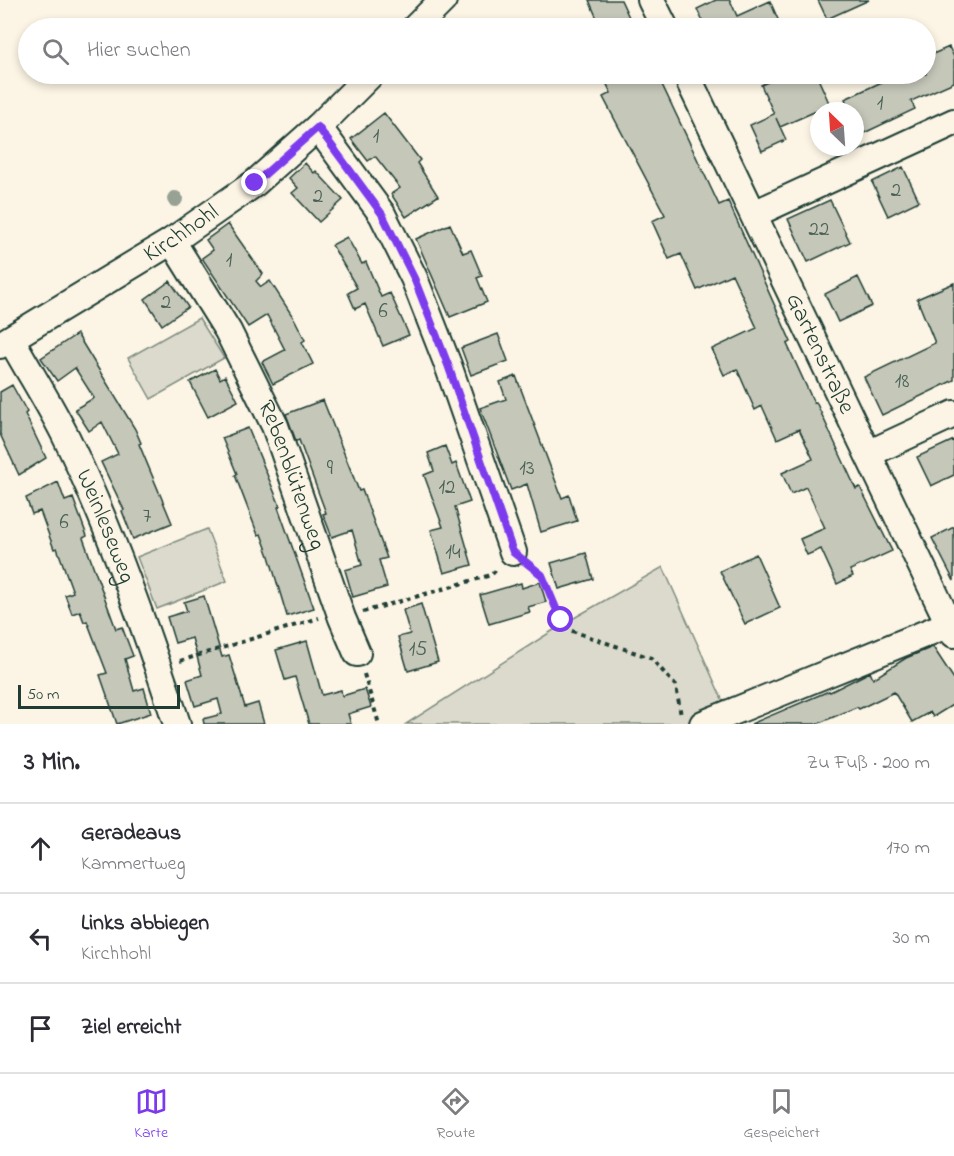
<!DOCTYPE html>
<html lang="de">
<head>
<meta charset="utf-8">
<style>
	:root { --surface:#fff; --page:#f7f7f7; --text:#2b2b33; --muted:#7c7c81; --line:#e1e1e2; --accent:#7c3aed }
	body { margin:0; font-family:"Indie Flower",sans-serif; background:var(--page); color:var(--text) }
	.compass { position:absolute; left:810px; top:102px; width:54px; height:54px; border-radius:50%; background:var(--surface); box-shadow:0 3px 9px #0003; rotate:335deg }
	.scale { position:absolute; left:18px; bottom:15px; width:162px; box-sizing:border-box; padding-left:6px; border:3px solid #1f3d34; border-top:0; font-size:16px; line-height:21px; white-space:nowrap; color:#1f3d34; -webkit-text-stroke:4px #fcf5e5; paint-order:stroke }
	.stop { position:absolute; width:18px; height:18px; margin:-14px; border:4px solid #7c3aed; border-radius:50%; background:#fff }
	.stop.end { background:#7c3aed; border-color:#fff; box-shadow:0 2px 6px #0008 }
	.list { margin:0; padding:0; list-style:none }
	h2 { display:flex; justify-content:space-between; align-items:center; height:78px; margin:0; padding:0 24px; font-size:26px }
	h2 small { font-size:20px; font-weight:400; color:var(--muted) }
	.list li { display:grid; grid-template-columns:39px 1fr auto; gap:18px; align-items:center; box-sizing:border-box; height:90px; padding:0 24px; border-top:2px solid var(--line) }
	.list b { display:block; font-size:22px; white-space:nowrap }
	.list p { margin:0; font-size:20px; white-space:nowrap; color:var(--muted) }
	.list em { font-size:20px; font-style:normal; color:var(--muted) }
	.icon { flex:none; width:33px; height:33px; fill:none; stroke:currentColor; stroke-width:2; stroke-linecap:round; stroke-linejoin:round }
	.map { position:relative; flex:none; width:954px; height:724px; overflow:hidden }
	.search { position:absolute; background:var(--surface); box-shadow:0 3px 9px #0003; left:18px; right:18px; top:18px; height:66px; display:flex; align-items:center; gap:15px; box-sizing:border-box; padding:0 21px; border-radius:33px; color:var(--muted); font-size:22px }
	.sheet { height:348px; background:var(--surface) }
	nav { display:flex; justify-content:space-around; align-items:center; box-sizing:border-box; height:84px; border-top:2px solid var(--line); background:var(--surface); font-size:16px; color:var(--muted) }
	nav a { display:grid; justify-items:center; gap:3px }
	nav .on { color:var(--accent) }
	.map>svg:first-child { display:block }
	.green { fill:#dcdacc; stroke:#7e8c80; stroke-width:1.5 }
	.building { fill:#c5c7b9; stroke:#1f3d34; stroke-width:1.5 }
	.lines { fill:none; stroke-linecap:round; stroke-linejoin:round }
	.minor-casing { stroke:#1f3d34; stroke-width:30 }
	.path { stroke:#1f3d34; stroke-width:4; stroke-dasharray:4.5 4.5; stroke-linecap:butt }
	.minor { stroke:#fcf5e5; stroke-width:26 }
	.tree { fill:#97a194 }
	.route { stroke:#7c3aed; stroke-width:8 }
	.labels { text-anchor:middle; dominant-baseline:central; stroke-width:6; stroke-linejoin:round; paint-order:stroke }
	.number-label { font-size:21px; fill:#486055 }
	.street-label { font-size:24px; fill:#1f3d34; stroke:#fcf5e5 }
</style>
</head>
<body>
<div class="map">
<svg width="954" height="724" viewBox="0 0 954 724">
	<rect width="100%" height="100%" fill="#fcf5e5"/>
	<filter id="ink" filterUnits="userSpaceOnUse"><feTurbulence type="fractalNoise" baseFrequency=".0167" numOctaves="2"/><feDisplacementMap in="SourceGraphic" scale="12" xChannelSelector="R" yChannelSelector="G"/><feConvolveMatrix kernelMatrix="1 2 1 2 8 2 1 2 1" color-interpolation-filters="sRGB"/></filter>
	<g filter="url(#ink)">
		<!-- green -->
		<path class="green" d="M199 318 224 358 151 399 128 358Z
			M207 529 227 581 157 609 137 557Z
			M663 567 727 710 691 724H406L560 626Z"/>
		<!-- building -->
		<path class="building" d="M589 0H621L634 28H601Z
			M716 0H730L737 16 770 1 780 24 770 28H706L697 9Z
			M818 0H869L827 19Z
			M949 47 954 57V82L911 101 915 109 862 134 855 120V111H850L845 99 899 74H926V57Z
			M602 74H657L719 205 728 201 791 342 787 344 814 403 816 402 856 489 860 487 892 551 850 570 853 576 837 584 821 549 807 555 800 539 825 528 806 487 791 494 782 473 813 459 799 429 777 439 762 406 755 410 737 369 724 375 712 349 757 328 732 274 697 290 681 254 669 259 652 221 665 215 603 97 611 93Z
			M786 74H816L830 105 780 127 776 118 786 140 762 151 750 125 774 114 761 85Z
			M384 113 420 160 417 163 438 196 406 217 391 194 400 188 375 156 368 161 351 139Z
			M305 163 314 173 316 171 343 200 319 222 292 193 298 188 289 178Z
			M903 167 919 201 888 216 872 182Z
			M830 200 850 242 808 262 788 219Z
			M228 224 263 274 256 281 261 287 270 281 295 320 305 340 302 342 313 364 273 384 262 362 285 350 267 315 248 327 202 258 213 250 206 240Z
			M450 224 463 253 471 250 482 276 477 278 487 302 450 317 416 239Z
			M347 237 362 264 366 262 381 297 390 293 409 335 383 346 365 304 355 309 348 293 357 288 332 245Z
			M858 277 872 306 838 322 825 294Z
			M170 281 188 307 162 325 145 299Z
			M954 283V380L882 415 864 377 935 343 917 299Z
			M77 334 135 429 141 443 139 444 172 523 133 539 122 511 124 510 101 462 118 454 102 422 89 431 75 409 94 398 75 368 57 381 41 358Z
			M498 334 508 361 471 375 461 348Z
			M215 369 220 379 225 376 238 401 208 417 190 382Z
			M516 376 562 498 569 495 577 521 541 532 527 484 511 490 480 408 506 399 500 382Z
			M12 385 27 412 25 414 46 458 19 475 0 434V392Z
			M323 400 359 491 362 490 387 558 379 560 387 587 353 597 345 570 362 565 352 530 332 537 323 514 326 513 299 440 296 441 286 414Z
			M248 428 280 506 278 507 314 608 287 616 269 556 261 534 258 535 235 475 237 474 222 438Z
			M954 440V475L931 486 917 457Z
			M445 446 452 465 456 463 470 502 455 507 472 565 444 573 431 530 443 527 424 475 434 471 428 453Z
			M58 482 65 501 73 498 87 536 83 538 116 629 122 627 133 656 125 659 134 691 144 688 151 713 117 724 100 675 107 673 87 621 84 622 80 611 72 614 65 595 73 592 57 548 54 549 40 511 32 514 26 498Z
			M954 527V581L932 538Z
			M586 553 593 579 559 589 551 563Z
			M756 554 780 608 745 624 720 571Z
			M540 582 546 602 528 607 530 612 489 624 480 595 521 583 522 588Z
			M204 596 222 657 229 655 245 707 258 703 264 724H204L203 719 222 714 218 699 195 706 187 680 202 675 192 638 175 643 167 617 187 611 184 602Z
			M421 604 438 662 408 671 398 637 410 634 403 610Z
			M307 641 322 695 341 690 342 696 365 689 371 707 348 714 351 724H309L295 677 285 680 276 650Z
			M933 647 954 679V704L933 717 930 712 912 722 894 692 859 709 857 707 817 724H751L829 691 830 692 870 672 873 679 906 658Z"/>
		<g class="lines">
			<defs>
				<g id="minor">
					<path d="M651 0 665 28"/>
					<path d="M415 28 443 0"/>
					<path id="s1" d="M686 74 954 634"/>
					<path d="M318 127 382 214 414 278 448 365 513 552"/>
					<path d="M754 214 954 122"/>
					<path id="s2" d="M172 241 228 331 275 426 342 618 357 653"/>
					<path id="s3" d="M11 339C29 372 50 404 67 439 111 530 145 627 177 724"/>
					<path id="s4" d="M0 345 172 241 255 183 318 127 371 74"/>
					<path d="M868 454 954 414"/>
					<path d="M703 724 949 624"/>
				</g>
			</defs>
			<!-- minor casing -->
			<use href="#minor" class="minor-casing"/>
			<!-- path -->
			<path class="path" d="M529 565 542 575 561 620 569 630 651 658 676 686 681 716
				M363 612 491 575 498 568
				M180 661 319 618
				M364 674 379 724"/>
			<!-- minor -->
			<use href="#minor" class="minor"/>
		</g>
		<!-- trees -->
		<circle class="tree" cx="175" cy="199" r="8"/>
	</g>
	<g class="lines" filter="url(#ink)">
		<!-- route -->
		<path class="route" d="M255 183 318 127 382 214 414 278 448 365 513 552 542 575 561 620"/>
	</g>
	<g class="labels">
		<!-- number labels -->
		<g class="number-label">
			<text x="880" y="104">1</text>
			<text x="376" y="137">1</text>
			<text x="896" y="191">2</text>
			<text x="318" y="197">2</text>
			<text x="819" y="230">22</text>
			<text x="229" y="261">1</text>
			<text x="166" y="303">2</text>
			<text x="383" y="312">6</text>
			<text x="902" y="382">18</text>
			<text x="330" y="469">9</text>
			<text x="527" y="469">13</text>
			<text x="447" y="488">12</text>
			<text x="147" y="517">7</text>
			<text x="64" y="523">6</text>
			<text x="453" y="553">14</text>
			<text x="418" y="650">15</text>
		</g>
		<!-- street labels -->
		<g class="street-label">
			<text stroke="none"><textPath href="#s4" startOffset="213">Kirchhohl</textPath></text>
			<text stroke="none"><textPath href="#s1" startOffset="310">Gartenstraße</textPath></text>
			<text stroke="none"><textPath href="#s2" startOffset="264">Rebenblütenweg</textPath></text>
			<text stroke="none"><textPath href="#s3" startOffset="210">Weinleseweg</textPath></text>
		</g>
	</g>
</svg>
<svg class="compass" viewBox="-18 -18 36 36"><path d="M0-13l5 13h-10z" fill="#e53935"/><path d="M0 13l5-13h-10z" fill="#7c7c81"/></svg>
<div class="scale">50 m</div>
<div class="stop" style="left:561px;top:620px"></div>
<div class="stop end" style="left:255px;top:183px"></div>
<div class="search"><svg class="icon" aria-label="search" viewBox="0 0 24 24"><circle cx="10" cy="10" r="6"/><path d="M15 15l6 6"/></svg>Hier suchen</div>
</div>
<section class="sheet">
<h2>3 Min.<small>Zu Fuß · 200 m</small></h2>
<ul class="list">
<li><svg class="icon" aria-label="ahead" viewBox="0 0 24 24"><path d="M12 20V5M6 11l6-6 6 6"/></svg><div><b>Geradeaus</b><p>Kammertweg</p></div><em>170 m</em></li>
<li><svg class="icon" aria-label="left" viewBox="0 0 24 24"><path d="M17 20v-9H6M10 6l-5 5 5 5"/></svg><div><b>Links abbiegen</b><p>Kirchhohl</p></div><em>30 m</em></li>
<li><svg class="icon" aria-label="arrive" viewBox="0 0 24 24"><path d="M6 21V4h12l-3 4 3 4H6"/></svg><div><b>Ziel erreicht</b></div></li>
</ul>
</section>
<nav>
<a class="on"><svg class="icon" aria-label="map" viewBox="0 0 24 24"><path d="M3 6l6-2 6 2 6-2v14l-6 2-6-2-6 2zM9 4v14M15 6v14"/></svg>Karte</a>
<a><svg class="icon" aria-label="directions" viewBox="0 0 24 24"><path d="M12 3l9 9-9 9-9-9zM9 14v-3h6M13 9l2 2-2 2"/></svg>Route</a>
<a><svg class="icon" aria-label="saved" viewBox="0 0 24 24"><path d="M7 4h10v16l-5-4-5 4z"/></svg>Gespeichert</a>
</nav>
</body>
</html>
